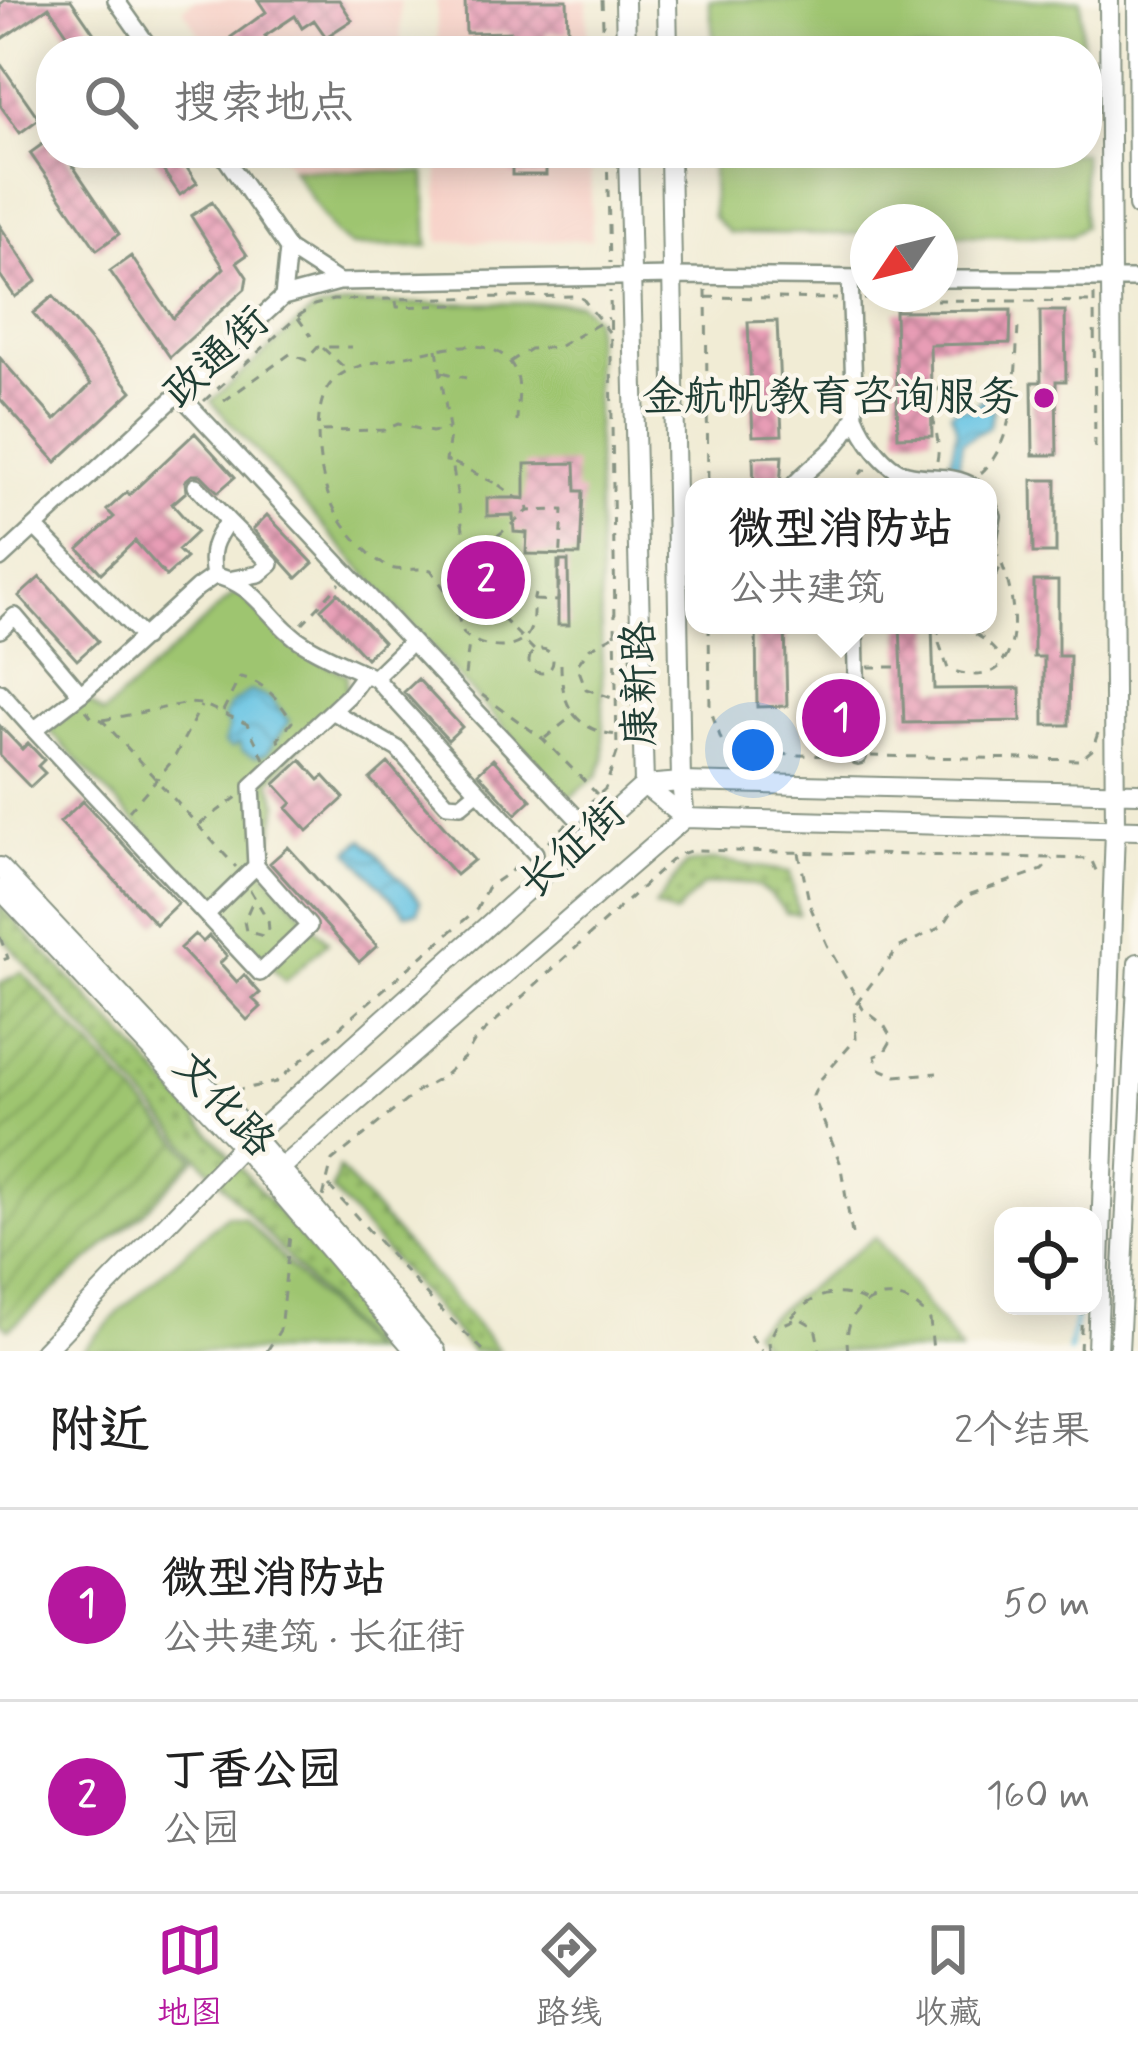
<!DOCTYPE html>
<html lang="zh">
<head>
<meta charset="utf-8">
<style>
	:root { --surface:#fff; --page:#f2f2f2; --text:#222; --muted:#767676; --line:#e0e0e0; --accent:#b5179e }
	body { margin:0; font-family:Mynerve,"LXGW WenKai TC",sans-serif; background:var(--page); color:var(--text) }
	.controls { position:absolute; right:36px; bottom:36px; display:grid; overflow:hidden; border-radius:24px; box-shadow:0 6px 30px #0003 }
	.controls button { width:108px; height:108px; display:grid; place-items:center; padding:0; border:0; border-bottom:3px solid var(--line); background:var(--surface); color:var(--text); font:60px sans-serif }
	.compass { position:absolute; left:850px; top:204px; width:108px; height:108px; border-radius:50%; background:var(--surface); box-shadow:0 6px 30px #0003; rotate:235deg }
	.you { position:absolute; left:753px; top:750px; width:42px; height:42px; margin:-30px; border:9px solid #fff; border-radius:50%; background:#1a73e8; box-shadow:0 0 0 18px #1a73e833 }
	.badge { display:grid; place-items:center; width:78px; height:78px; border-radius:50%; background:var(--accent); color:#fff; font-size:39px; font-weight:700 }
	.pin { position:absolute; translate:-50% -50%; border:6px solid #fff; box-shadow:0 3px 12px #0006 }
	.popup { position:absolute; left:685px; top:478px; width:312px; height:156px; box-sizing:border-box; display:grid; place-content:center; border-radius:24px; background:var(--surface); filter:drop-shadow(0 3px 9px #0005); font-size:39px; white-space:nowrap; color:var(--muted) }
	.popup b { font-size:45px; color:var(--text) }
	.popup::after { content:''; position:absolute; left:50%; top:100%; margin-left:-24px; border:24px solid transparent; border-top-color:var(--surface) }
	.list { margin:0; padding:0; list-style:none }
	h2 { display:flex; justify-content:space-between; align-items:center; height:156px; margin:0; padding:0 48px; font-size:51px }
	h2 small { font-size:39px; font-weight:400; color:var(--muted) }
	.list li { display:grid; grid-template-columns:78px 1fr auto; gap:36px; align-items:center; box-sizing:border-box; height:192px; padding:0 48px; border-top:3px solid var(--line) }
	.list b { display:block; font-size:45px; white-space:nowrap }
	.list p { margin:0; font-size:39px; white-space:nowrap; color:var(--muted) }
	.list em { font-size:39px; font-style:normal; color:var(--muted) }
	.icon { flex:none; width:66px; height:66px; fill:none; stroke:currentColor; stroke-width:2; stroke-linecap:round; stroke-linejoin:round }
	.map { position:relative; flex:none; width:1138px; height:1351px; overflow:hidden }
	.search { position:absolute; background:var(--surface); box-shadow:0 6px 30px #0003; left:36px; right:36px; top:36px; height:132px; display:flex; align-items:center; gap:30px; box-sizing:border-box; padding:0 42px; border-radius:48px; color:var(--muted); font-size:45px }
	.sheet { height:540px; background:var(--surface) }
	nav { display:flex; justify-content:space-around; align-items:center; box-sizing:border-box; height:168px; border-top:3px solid var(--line); background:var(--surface); font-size:33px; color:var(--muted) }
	nav a { display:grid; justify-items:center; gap:6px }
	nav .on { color:var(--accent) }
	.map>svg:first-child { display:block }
	.built { fill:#f7d1c8 }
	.grass { fill:url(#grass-dots); stroke:#5e8152; stroke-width:3 }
	.park { fill:#9ec570; stroke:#5e8152; stroke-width:3 }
	.garden { fill:url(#garden-furrows); stroke:#5e8152; stroke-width:3 }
	.water { fill:url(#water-waves); stroke:#42808c; stroke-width:3 }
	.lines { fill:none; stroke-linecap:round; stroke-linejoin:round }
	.stream { stroke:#65c3e3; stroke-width:4.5 }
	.building { fill:url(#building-cross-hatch) }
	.minor-casing { stroke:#889484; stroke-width:20 }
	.major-casing { stroke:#889484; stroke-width:22 }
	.path { stroke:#889484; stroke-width:3; stroke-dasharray:9 9; stroke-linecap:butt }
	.minor { stroke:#fff; stroke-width:15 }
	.major { stroke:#fff; stroke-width:18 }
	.path-bridge { stroke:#889484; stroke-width:3; stroke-dasharray:9 9; stroke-linecap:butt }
	.poi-dot { fill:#b5179e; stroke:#fbf7ec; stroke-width:4.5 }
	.labels { text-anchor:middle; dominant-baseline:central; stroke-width:9; stroke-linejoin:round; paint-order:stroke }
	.street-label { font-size:42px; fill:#1f3d34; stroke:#fbf7ec }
	.poi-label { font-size:42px; fill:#1f3d34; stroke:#fbf7ec; text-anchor:end }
</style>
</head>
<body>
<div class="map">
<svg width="1138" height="1351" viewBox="0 0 1138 1351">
	<defs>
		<pattern id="grass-dots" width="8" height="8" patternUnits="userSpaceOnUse" patternTransform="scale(3)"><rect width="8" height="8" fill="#9ec570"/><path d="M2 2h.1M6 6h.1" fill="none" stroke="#80a15d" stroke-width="1.8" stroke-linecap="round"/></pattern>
		<pattern id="garden-furrows" width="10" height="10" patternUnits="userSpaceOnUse" patternTransform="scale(3)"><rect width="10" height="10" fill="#9ec570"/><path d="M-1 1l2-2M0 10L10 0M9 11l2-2" fill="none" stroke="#80a15d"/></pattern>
		<pattern id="water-waves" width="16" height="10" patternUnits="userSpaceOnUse" patternTransform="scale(3)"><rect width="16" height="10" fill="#65c3e3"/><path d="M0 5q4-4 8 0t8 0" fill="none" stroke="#53a0b9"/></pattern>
		<pattern id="building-cross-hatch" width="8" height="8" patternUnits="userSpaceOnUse" patternTransform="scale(3)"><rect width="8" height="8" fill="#e89db6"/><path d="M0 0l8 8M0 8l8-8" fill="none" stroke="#bb8195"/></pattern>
	</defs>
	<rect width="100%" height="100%" fill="#fbf7ec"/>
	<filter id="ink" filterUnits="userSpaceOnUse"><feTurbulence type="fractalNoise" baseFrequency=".00833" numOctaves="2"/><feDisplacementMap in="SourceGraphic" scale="24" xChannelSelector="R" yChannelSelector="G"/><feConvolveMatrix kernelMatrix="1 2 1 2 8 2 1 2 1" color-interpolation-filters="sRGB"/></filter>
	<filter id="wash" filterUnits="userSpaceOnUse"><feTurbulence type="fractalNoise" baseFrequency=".004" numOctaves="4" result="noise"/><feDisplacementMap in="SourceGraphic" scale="48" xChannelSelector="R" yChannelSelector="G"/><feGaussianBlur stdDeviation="2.7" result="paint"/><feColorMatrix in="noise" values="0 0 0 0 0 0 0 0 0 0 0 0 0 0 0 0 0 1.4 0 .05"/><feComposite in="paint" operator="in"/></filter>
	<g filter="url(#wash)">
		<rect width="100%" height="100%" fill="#f1ecd5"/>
		<!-- built -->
		<path class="built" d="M195 0H400L401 51H211L183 9Z
			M437 0H587L588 51H437Z
			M281 153H405V173L292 169Z
			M438 153H590L592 240 439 242Z"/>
		<!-- grass -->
		<path class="grass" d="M717 860 790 872 798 914 786 913C758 877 746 881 703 885L675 914 655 906 686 864Z
			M0 905 131 1043 400 1351H371L0 935Z
			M339 1168 499 1351H472L332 1190Z"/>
		<!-- park -->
		<path class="park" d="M709 0H1081L1082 51H715Z
			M712 153H1083L1084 226 1071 236 940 235V222H868V234L730 233 713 217Z
			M292 169 425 173 428 246H351L336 235Z
			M579 303 594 317 604 759 598 775 568 799 211 401 306 316 315 310 352 304Z
			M237 591 299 650 347 675 346 692 270 781 278 804 265 872 328 942 285 981 49 730 87 700 103 714Z
			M227 1215 244 1218 369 1351H82L123 1308Z
			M875 1237 961 1351H768L752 1330Z"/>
		<!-- garden -->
		<path class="garden" d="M22 972 195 1159 146 1210 9 1329 0 1321V983Z"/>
		<!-- water -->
		<path class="water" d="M981 399 989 402 993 411 989 427 962 442 958 467 950 466 957 428 951 412 958 407 973 409Z
			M250 691 271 699 289 721 266 754 255 757 242 751 239 743 232 748 224 743 229 727 224 717 229 706Z
			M363 839 420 901 418 912 406 914 349 851Z"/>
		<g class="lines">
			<!-- stream -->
			<path class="stream" d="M1069 1351 1078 1306"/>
		</g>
		<g id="blocks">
			<!-- building -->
			<path class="building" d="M5 0H71L106 51H79L49 7 0 40V4Z
				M258 0H339L352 20 326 37 314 20 302 28 295 16 265 36 276 51H241L231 37 266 12Z
				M465 0H567L568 32H546V51H510V32L466 33Z
				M0 63 39 119 20 133 0 105Z
				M51 138V153H64L119 234 97 250 30 153Z
				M151 153H177L197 183 180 195Z
				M512 153H546V175H512Z
				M212 202 247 255 237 262 247 277 245 289 170 357 110 271 131 256 173 318 224 268 191 216Z
				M0 226 37 281 15 297 0 275Z
				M53 296 132 391 56 462 0 399V358L55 420 91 384 33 313Z
				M1011 310 1010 343 930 345 932 436 898 437 895 311Z
				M1040 311H1065L1066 381H1056L1057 455H1033L1032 382H1041Z
				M777 321 782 435 753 436 748 322Z
				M195 433 235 477 218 492 201 475H192L185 481 186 492 172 504 197 532 178 550 186 558 166 576 135 541 101 573 79 549 114 517 107 510 127 492 129 495Z
				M782 456 780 487H754L753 457Z
				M575 463 576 491H583L580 555 526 554 527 533 514 532 513 515 487 516V498H525V464Z
				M1032 480H1056V553H1033Z
				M267 515 313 563 297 578 253 529Z
				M558 561H568L569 625H558Z
				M40 577 98 641 77 660 19 596Z
				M1034 581H1058V656H1070L1069 725H1044V657H1034Z
				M338 593 383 642 366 658 321 609Z
				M756 625H785L787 706 757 707Z
				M900 625H932L934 689 1020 688 1021 721 904 723Z
				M418 679 462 727 448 740 404 692Z
				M0 726 22 749 28 743 44 760 38 766 45 773 30 787 0 756Z
				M493 759 531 800 516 814 478 773Z
				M301 760 319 780 324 776 344 798 308 831 287 808 292 803 275 784Z
				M388 763 474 860 456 875 370 779Z
				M83 801 178 903 156 924 60 822Z
				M288 847 377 946 359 962 270 863Z
				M195 934 203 942 209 936 227 956 220 963 237 982 244 975 260 993 253 999 261 1007 247 1020 180 948Z"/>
		</g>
	</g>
	<g filter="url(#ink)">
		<use href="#blocks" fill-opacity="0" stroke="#889484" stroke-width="3"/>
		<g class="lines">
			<defs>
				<path id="minor" d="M116 0 152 51
					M222 153 288 249 283 297
					M288 249 339 282
					M850 278 855 416C863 436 884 469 907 474 930 480 952 473 974 487
					M940 279H1138
					M179 394 575 816
					M196 486 228 521C214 540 209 551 214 576
					M792 487C818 457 837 455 855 416
					M988 505 993 516 988 545
					M228 521 271 564 259 574 233 579
					M35 527 144 638
					M0 559 283 297 339 282 673 276 868 278
					M855 625 858 756
					M0 630 15 616 81 694
					M365 673 348 696 252 786 256 866 309 926 260 973 34 730 83 692 197 588 214 576C257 582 270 624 305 644 327 658 353 667 376 679L535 853
					M374 678 405 648
					M0 692 34 730
					M332 711 398 749 447 804 461 805 478 791
					M206 915 256 866"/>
				<path id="major" d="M625 0 626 51
					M667 0 668 51
					M1137 0 1138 206
					M628 153 644 785 685 818
					M670 153 681 782 685 818
					M0 867 253 1136 436 1351
					M0 889 238 1142 415 1351
					M281 1168 685 818 1138 830
					M44 1351 242 1146 644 785 681 782 1138 793
					M1097 1351 1115 830 1109 0
					M1119 1351 1138 963"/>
			</defs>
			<!-- minor casing -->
			<use href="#minor" class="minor-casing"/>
			<!-- major casing -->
			<use href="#major" class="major-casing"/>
			<!-- path -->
			<path class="path" d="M602 0 604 51
				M607 153 610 263
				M706 290 708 487
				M1094 295 1095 454
				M706 297 837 299
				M864 299 1094 302
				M396 301 397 307 453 305V299
				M298 318 311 336
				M323 348 347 370
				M437 349 450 435 446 461 452 462 471 579 488 604 535 651
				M510 362 530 349 558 347 609 318
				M442 372 466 378
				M204 401 297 317 314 305 333 300 573 296 583 299 609 332
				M224 401 290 354 306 360 318 347H352
				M1008 414 996 397 1013 381
				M517 422C517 407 521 389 517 376 502 328 435 350 402 357 379 362 350 364 333 381 309 404 318 476 332 504 341 524 366 555 386 566 399 573 417 567 431 570L451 598 464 634C482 650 525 656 532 624 534 614 532 604 535 594
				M322 431 384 430 398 424 432 432 448 429
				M937 461C942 437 930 421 932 402 935 381 965 374 982 383 988 386 991 392 996 397
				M454 463 499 485
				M981 473C1017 440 1015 373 1018 327
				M847 487 864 470 874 471
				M517 498 527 499 528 511 563 510 558 601 533 600
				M988 593 1002 563
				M458 615 482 594
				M302 624 340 583
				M709 625 710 708 723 745 752 754 843 756
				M938 625V640L948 669C1030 700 1020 601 998 555
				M960 625 985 640 1005 661
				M978 625 984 640
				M613 636 590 648 577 665 586 689 615 699
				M529 661a12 12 0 1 1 24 0a12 12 0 1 1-24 0Z
				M561 664C561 706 575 730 617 735
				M868 667H902
				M465 675 469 643
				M482 695 543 739 597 794
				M86 710 92 718 102 720 236 867
				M223 711 240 677C263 680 281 702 292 722L278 739 279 744
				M103 720 188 703 202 704 247 724 264 759
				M545 738 575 714
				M871 756 1080 760 1092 750 1098 733
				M587 805 605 789 617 753 610 291
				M129 811 173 760 201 706
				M200 824 241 794
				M548 842 567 824
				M799 853 810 906 827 945 863 1009 884 1025 892 1039 884 1053 875 1056 878 1068 896 1076 937 1073
				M250 890 268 920 269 930 263 936 246 931 244 921 251 905 256 903
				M0 937 8 958 0 961
				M234 1091 276 1082 477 909 487 888 522 863
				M329 1186 434 1303 484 1351
				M323 1197 332 1161 418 1091 441 1078 465 1057 475 1040 676 856 693 850 1091 859 1098 875
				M852 1234 840 1162 813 1096 820 1080 856 1039 854 1007 898 948 943 926 955 907 971 894 1042 870 1052 859
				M792 1317C813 1294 838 1286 867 1302
				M750 1335 762 1351
				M267 1351 280 1330 290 1235
				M770 1351 769 1341 776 1327 799 1318 815 1327 820 1351
				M848 1351C839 1297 899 1277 930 1320L933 1351
				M1080 1351 1082 1308
				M1138 1351V1347"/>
			<!-- minor -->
			<use href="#minor" class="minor"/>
			<!-- major -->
			<use href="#major" class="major"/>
			<!-- path-bridge -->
			<path class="path-bridge" d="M499 485 517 498
				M469 559 528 511"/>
		</g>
	</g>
	<!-- markers -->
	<circle class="poi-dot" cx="1044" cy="398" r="12"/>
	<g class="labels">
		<!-- street labels -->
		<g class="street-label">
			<text transform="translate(217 358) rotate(-43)">政通街</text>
			<text transform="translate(641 684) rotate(-91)">康新路</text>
			<text transform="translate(573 849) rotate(-42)">长征街</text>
			<text transform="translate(223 1105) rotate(47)">文化路</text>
		</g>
		<!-- poi labels -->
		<g class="poi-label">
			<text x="1020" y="398">金航帆教育咨询服务</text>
		</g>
	</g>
</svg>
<div class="controls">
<button><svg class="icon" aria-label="locate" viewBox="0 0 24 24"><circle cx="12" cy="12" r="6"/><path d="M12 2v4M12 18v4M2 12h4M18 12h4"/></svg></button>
</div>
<svg class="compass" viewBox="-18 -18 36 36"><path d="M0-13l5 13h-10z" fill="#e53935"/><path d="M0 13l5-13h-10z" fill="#767676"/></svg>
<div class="you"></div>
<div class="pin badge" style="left:841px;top:718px">1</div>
<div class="popup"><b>微型消防站</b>公共建筑</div>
<div class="pin badge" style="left:486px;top:580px">2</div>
<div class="search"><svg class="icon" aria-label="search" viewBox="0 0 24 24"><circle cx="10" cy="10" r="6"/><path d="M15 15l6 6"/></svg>搜索地点</div>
</div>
<section class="sheet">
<h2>附近<small>2个结果</small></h2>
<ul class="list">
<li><span class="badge">1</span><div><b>微型消防站</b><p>公共建筑 · 长征街</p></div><em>50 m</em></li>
<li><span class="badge">2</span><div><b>丁香公园</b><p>公园</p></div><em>160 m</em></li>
</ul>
</section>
<nav>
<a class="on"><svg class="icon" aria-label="map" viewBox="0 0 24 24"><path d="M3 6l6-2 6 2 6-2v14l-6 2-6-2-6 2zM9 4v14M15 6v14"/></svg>地图</a>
<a><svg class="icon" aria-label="directions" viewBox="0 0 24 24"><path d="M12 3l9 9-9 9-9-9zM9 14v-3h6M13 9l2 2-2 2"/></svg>路线</a>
<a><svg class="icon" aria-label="saved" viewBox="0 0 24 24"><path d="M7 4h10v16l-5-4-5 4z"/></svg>收藏</a>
</nav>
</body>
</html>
